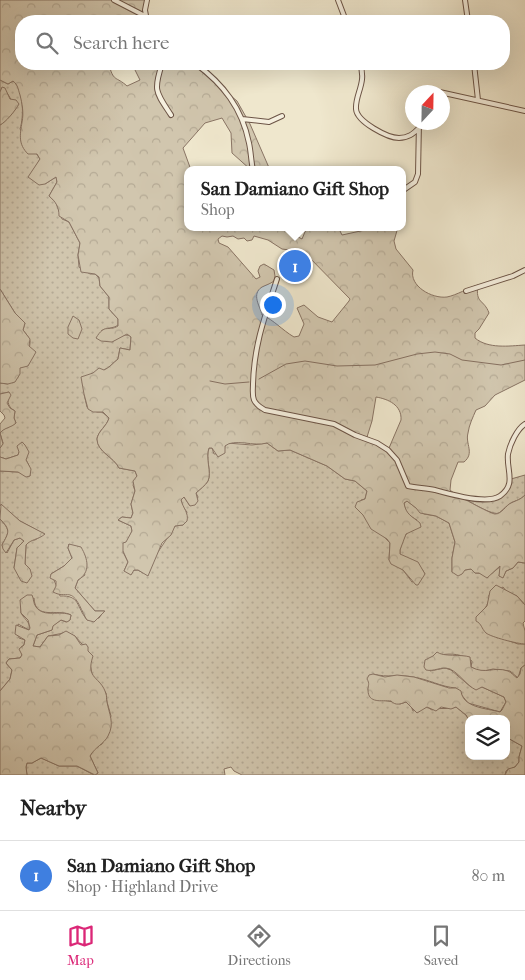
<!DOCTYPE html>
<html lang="en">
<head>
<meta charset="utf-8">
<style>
	:root { --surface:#fff; --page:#f2f2f2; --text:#222; --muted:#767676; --line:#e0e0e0; --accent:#db2777 }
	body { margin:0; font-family:"IM FELL French Canon",serif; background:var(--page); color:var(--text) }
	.controls { position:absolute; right:15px; bottom:15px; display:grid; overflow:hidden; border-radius:10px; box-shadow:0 5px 20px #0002 }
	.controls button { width:45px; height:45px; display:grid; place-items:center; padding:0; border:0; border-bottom:1px solid var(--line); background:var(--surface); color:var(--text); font:25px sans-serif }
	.compass { position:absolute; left:405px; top:85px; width:45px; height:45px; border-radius:50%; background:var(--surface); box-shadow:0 5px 20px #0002; rotate:22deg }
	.you { position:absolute; left:272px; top:304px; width:18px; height:18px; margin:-12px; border:4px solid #fff; border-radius:50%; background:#1a73e8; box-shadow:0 0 0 8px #1a73e833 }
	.badge { display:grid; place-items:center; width:32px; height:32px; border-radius:50%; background:var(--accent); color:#fff; font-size:16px; font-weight:700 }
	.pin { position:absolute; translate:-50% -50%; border:2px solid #fff; box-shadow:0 1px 5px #0006 }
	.popup { position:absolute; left:184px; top:166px; width:222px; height:65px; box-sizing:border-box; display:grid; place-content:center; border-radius:10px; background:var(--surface); filter:drop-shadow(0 1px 4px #0005); font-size:16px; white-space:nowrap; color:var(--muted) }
	.popup b { font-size:19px; color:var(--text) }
	.popup::after { content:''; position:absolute; left:50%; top:100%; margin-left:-10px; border:10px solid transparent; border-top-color:var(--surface) }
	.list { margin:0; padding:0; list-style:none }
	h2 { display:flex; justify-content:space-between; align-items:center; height:65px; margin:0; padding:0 20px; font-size:21px }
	h2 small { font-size:16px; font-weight:400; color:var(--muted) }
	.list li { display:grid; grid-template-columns:32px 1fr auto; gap:15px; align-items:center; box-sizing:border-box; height:70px; padding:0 20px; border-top:1px solid var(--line) }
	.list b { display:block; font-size:19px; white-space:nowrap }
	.list p { margin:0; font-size:16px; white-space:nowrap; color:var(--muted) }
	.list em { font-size:16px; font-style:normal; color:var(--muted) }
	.icon { flex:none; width:28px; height:28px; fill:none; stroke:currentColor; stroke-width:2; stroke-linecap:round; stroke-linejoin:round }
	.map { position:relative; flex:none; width:525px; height:775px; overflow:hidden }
	.search { position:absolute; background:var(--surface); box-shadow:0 5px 20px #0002; left:15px; right:15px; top:15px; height:55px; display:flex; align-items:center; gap:12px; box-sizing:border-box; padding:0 18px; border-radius:20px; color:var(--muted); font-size:19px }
	.sheet { height:135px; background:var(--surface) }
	nav { display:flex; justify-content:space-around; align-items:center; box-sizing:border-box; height:70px; border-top:1px solid var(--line); background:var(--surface); font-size:14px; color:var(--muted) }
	nav a { display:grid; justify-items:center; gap:2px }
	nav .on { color:var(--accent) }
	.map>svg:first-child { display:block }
	.grass { fill:url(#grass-dots); stroke:#897464; fill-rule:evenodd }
	.forest { fill:url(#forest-crowns); stroke:#897464; fill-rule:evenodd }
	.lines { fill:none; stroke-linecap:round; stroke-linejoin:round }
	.stream { stroke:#867060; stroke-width:1 }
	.minor-casing { stroke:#6c5446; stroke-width:6 }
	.minor { stroke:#f5efde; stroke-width:4 }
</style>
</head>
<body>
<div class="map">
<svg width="525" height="775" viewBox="0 0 525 775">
	<defs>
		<pattern id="grass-dots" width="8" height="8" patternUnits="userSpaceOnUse" patternTransform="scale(1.25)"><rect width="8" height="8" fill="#d1c6ae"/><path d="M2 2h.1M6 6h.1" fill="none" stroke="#b5aa95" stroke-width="1.8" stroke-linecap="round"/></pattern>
		<pattern id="forest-crowns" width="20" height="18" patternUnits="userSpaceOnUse" patternTransform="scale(1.25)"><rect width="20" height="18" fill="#d1c6ae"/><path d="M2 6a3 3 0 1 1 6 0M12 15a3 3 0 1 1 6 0" fill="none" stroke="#b5aa95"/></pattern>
	</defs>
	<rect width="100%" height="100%" fill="#efe7cd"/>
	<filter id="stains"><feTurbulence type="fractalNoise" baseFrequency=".004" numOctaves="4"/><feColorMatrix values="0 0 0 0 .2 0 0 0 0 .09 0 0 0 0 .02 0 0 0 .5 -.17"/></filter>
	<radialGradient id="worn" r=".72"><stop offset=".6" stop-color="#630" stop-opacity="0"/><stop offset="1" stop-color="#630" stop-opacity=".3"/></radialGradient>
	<!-- grass -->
	<path class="grass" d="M0 80 8 84 13 81C24 89 24 117 20 129L40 159 33 172 45 184 56 177 57 182 49 196 56 203 62 219 69 222 80 243 78 255 79 267 90 274H95L99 278 100 286 109 297V309L118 319V325C113 329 107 327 101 331L112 342C118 338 123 333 131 336L130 350 120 348 118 359C113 363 109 368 104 370L84 394 87 407 97 412H102L109 418C107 426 98 431 97 439 97 452 114 457 119 468L135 471 137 476 133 485 135 491 131 504 133 513 131 518 122 517 118 520 131 526 132 531 123 552 128 562 124 571 138 570 143 573C154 558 165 542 175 526L183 525 187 512 183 507 181 500 184 497 190 506 198 497 196 493C200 489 205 486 208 481 212 472 205 458 209 448H212L214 454 224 453 225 446 227 443 252 445 267 443 278 451 290 450 327 466 345 479 355 481 367 491 365 499 361 500 363 515 390 543 389 560 403 570 412 582 425 574 422 569 400 555C399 542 409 529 417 520 409 516 405 512 404 503L407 501 424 514 436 516 449 523 455 542 452 558V572L471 569 475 573 491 574 501 566 499 576 503 577 506 571 513 568 518 562 525 563V605L517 596 507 592 503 587 489 595C489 604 486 608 479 614L480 623 486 632 518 644H525V665L521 668 518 678 510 671 493 669 480 672 471 667 472 661C461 654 453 653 440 655L430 671 445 668 451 670 471 687H482L504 697 506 702 500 712 468 703 456 688C441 687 428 679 413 677 398 674 388 678 373 674L368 689 370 697C380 701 390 700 400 704L406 702 411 706 413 711 427 707 432 710C440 707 448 710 456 707L466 715 469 720V756H506V737L522 746 519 757V762L515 767 506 771 505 775H242L234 771 231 767 224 769 225 775H95L98 773 90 756 94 748 102 744 111 716 107 702 106 693 92 675 88 651 75 636 64 633 48 636 40 647 33 646 37 635 52 630V626L61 620 66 622 70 620 71 615C58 608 35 621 34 598L21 606V613C24 619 31 622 29 630L18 624 19 638 25 640 24 645 21 647 22 655 20 658 9 659 6 663 12 670 10 679 0 691V519C11 531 9 532 2 545L7 553 14 540 20 538 24 541 17 548 14 568 30 569 25 564 26 545 30 540H35L44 534 20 521 0 505V471L18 472 30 476C31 465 26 459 19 452L18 455 6 459 0 457V448L3 443 0 433 4 429 16 423 14 418 15 411C6 406 8 400 9 392L0 394V383L8 384C15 374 31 353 30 341 29 337 26 334 23 330L25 323 15 313 0 289V125C7 121 10 114 16 109 11 101 9 93 2 88L0 92ZM69 544 85 575 78 580 75 588 95 611H104L99 618 87 620C76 606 80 595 60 596 57 588 55 581 51 574L64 566 72 558 68 548Z
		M525 475V495C520 500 517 500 511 503 507 505 503 510 499 513 494 516 473 504 467 500 485 501 510 503 511 479Z
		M41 758 59 766H77L94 775H27L26 767 27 763H32Z"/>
	<!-- forest -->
	<path class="forest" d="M0 0H145L142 21H21V64H109C113 82 116 76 127 86L140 80 135 70 137 66H147L150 64H193L237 101 250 124 270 170H251L232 153 231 133 222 118 205 123 183 148 191 170H188V227H285V230L302 239 307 227H338L342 235 379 227H398L394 241 396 249 413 270C409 286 432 299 447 297 457 295 468 288 478 285 475 304 484 299 489 313L479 329 475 333V338C488 349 509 346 525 345V380L495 395 485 406 476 410C473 417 469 425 468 433 465 444 475 453 464 462H458L451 480 450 490C454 494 491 514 495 514 502 514 506 505 511 503 517 500 520 500 525 495V563L518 562 513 568 506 571 503 578 499 576 500 566 487 578 479 573H475L471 569 465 570 462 574 458 576 452 572V558L455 542 449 523 436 516 420 513 416 508 407 501 404 503C406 515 412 516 420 523L421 527 406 534 400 550V554L418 562 425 574 418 585H416L403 570 391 564 389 560 390 543 387 539 371 529 363 515 355 507 357 502 365 499 367 491 355 481 345 479 327 466 290 450 278 451 267 443C254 447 234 438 225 446V453L218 457 212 448H209C205 458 212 472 208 481 205 486 200 489 196 493L198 501 195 505 190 506 184 497 181 500C183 508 189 513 187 521L183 525 175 526 171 535 162 543 148 576 138 570H134L131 575 124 571 128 562 123 551V543L126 542 132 531 131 526 118 520 122 517 131 518 133 513 131 504 135 491 133 481 137 476 135 471 119 468C114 457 97 452 97 439 98 431 107 426 109 418L103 412H93L88 409 84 394 81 377 93 373 99 368 104 370C109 368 113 363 118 359L120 348 130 350 131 337 127 334 112 342 101 341 96 338C105 323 108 332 118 326V319L109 309V297L100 286 99 277 95 274 81 272 78 255 80 243 69 222 59 216C59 207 56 202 49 196L57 182 56 177 45 184 39 185 28 177 40 159 37 154H28C18 144 20 135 22 122 24 113 22 103 20 95 18 89 18 85 13 81L8 84 0 80ZM222 236 227 237 233 236 238 239 244 238 247 241 252 240 254 236 268 240 282 249 304 252 350 299 349 301 332 322 318 317 304 305 297 308 304 324 299 336 294 337C282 330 274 320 262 315 260 306 251 294 262 287 266 285 270 284 274 281L275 276 274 270 264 264 260 266 258 271 260 277 256 279 228 247 219 243 218 239ZM376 397C388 399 402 405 401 420L389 448 367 437 372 421Z
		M2 87 5 88 10 99 16 100 19 104C15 111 6 122 0 125V92Z
		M0 289 15 313 25 323 23 330 30 339 29 346 36 352 28 366 20 368V374L15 382 8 384 0 383Z
		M73 316 79 320 82 329 78 339 73 338 68 334V327Z
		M9 392 11 395 7 403 10 408 15 411 14 418 16 423C11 428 5 427 0 433L3 444 0 448V424L5 418 4 415 0 411V394Z
		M22 442 25 445 29 452 26 460 31 469 30 476 26 477 18 472 0 471V457L6 459 18 455 19 452 17 446Z
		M1 504 20 521 45 534C38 540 31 539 26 545L25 564 30 569 32 576 27 583 21 581 14 568 17 548 24 541 20 538 14 540 6 553 3 549 2 545C9 532 11 530 0 519Z
		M69 544 81 547C88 559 91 572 78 580L75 588 95 611H105L94 622 87 620C82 613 78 597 70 595 63 594 61 596 53 592L56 586V581L50 578 51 574 64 566 72 558 68 548Z
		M496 585 517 596 525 605V621L523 623 525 631V644C518 644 491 637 486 633 481 628 482 624 476 621V617L487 606 490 591Z
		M27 595H32C34 599 33 603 36 607 44 618 60 610 71 615L70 620 67 622 61 620 53 626 52 630 37 635 33 646 40 647 48 636 59 635 66 631 75 636 81 645 86 644 88 647V651L93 656C85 680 101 676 106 694 107 696 106 699 107 702 109 714 115 723 108 736 104 744 95 747 90 756L98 773 95 775 77 766H59L41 758 32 763H27L26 767 27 775H0V691L10 679 12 670 6 663 9 659 20 658 22 655 19 649 24 645 25 640 15 634 16 625 29 630 30 628 28 620 21 613 20 600Z
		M437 652C443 657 461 654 470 657L471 667C486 675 493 666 508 671 511 672 514 676 517 678L520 674 521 668 525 665V775H505L508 769 515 767 519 762V757L522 746 506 737V719H469V720L466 715 456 707 451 709 441 707 436 711 427 707 417 713 406 702C400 704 396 706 391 701 382 700 368 704 368 690 368 685 370 684 367 679L369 675 373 674 385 677 397 675 414 677 449 688H456L461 691C463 708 486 708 500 712L502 710 506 702 504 697 482 687 476 690C466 685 460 674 450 669 441 666 434 672 426 670L424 667 425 660 433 656Z"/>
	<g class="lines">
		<!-- stream -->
		<path class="stream" d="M259 379 286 364 305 361 337 366 375 365 417 354 435 352 450 354 462 360 501 365 525 360
			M210 381 225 384 249 382"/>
		<defs>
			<path id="minor" d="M114 0 145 16
				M338 0 346 21
				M465 0 468 21
				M147 21 145 10 147 0
				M162 64C153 91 156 92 171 115
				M196 64C223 84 242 108 249 143 251 152 251 161 253 170
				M360 64C367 83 355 94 356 109 357 122 388 138 399 138 408 138 413 134 419 128
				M474 64 478 100
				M425 92 435 91 525 111
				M242 119 269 122 282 116
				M402 191 415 182 418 174 419 122
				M277 279C265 316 254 345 253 384 253 389 252 395 254 400 256 405 260 407 265 410L334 424 355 435 377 443 388 450 397 460 408 486C417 488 426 488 435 490 449 494 487 505 500 496 517 484 506 470 508 454 510 444 517 429 525 424
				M466 291 513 276 525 270"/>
		</defs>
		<!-- minor casing -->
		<use href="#minor" class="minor-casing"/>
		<!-- minor -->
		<use href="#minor" class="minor"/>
	</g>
	<rect width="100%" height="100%" filter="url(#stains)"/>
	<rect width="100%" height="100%" fill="url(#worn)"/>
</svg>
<div class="controls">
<button><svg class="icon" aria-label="layers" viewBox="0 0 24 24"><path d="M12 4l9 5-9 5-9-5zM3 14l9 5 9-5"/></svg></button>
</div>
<svg class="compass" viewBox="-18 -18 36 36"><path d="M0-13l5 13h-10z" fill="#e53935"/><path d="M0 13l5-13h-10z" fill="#767676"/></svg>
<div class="you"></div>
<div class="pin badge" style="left:295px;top:266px;background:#3f7fe0">1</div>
<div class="popup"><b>San Damiano Gift Shop</b>Shop</div>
<div class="search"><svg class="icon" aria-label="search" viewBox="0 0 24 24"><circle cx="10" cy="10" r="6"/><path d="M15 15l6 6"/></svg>Search here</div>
</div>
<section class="sheet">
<h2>Nearby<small></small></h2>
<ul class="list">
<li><span class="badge" style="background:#3f7fe0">1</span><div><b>San Damiano Gift Shop</b><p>Shop · Highland Drive</p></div><em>80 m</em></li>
</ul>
</section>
<nav>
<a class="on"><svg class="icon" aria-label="map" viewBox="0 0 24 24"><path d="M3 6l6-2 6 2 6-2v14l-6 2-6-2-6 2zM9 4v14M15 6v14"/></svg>Map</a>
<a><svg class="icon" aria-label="directions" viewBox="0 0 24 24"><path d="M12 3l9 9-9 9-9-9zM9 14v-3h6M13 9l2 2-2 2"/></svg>Directions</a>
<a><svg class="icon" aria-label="saved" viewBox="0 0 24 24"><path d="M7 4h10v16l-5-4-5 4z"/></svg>Saved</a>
</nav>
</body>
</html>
